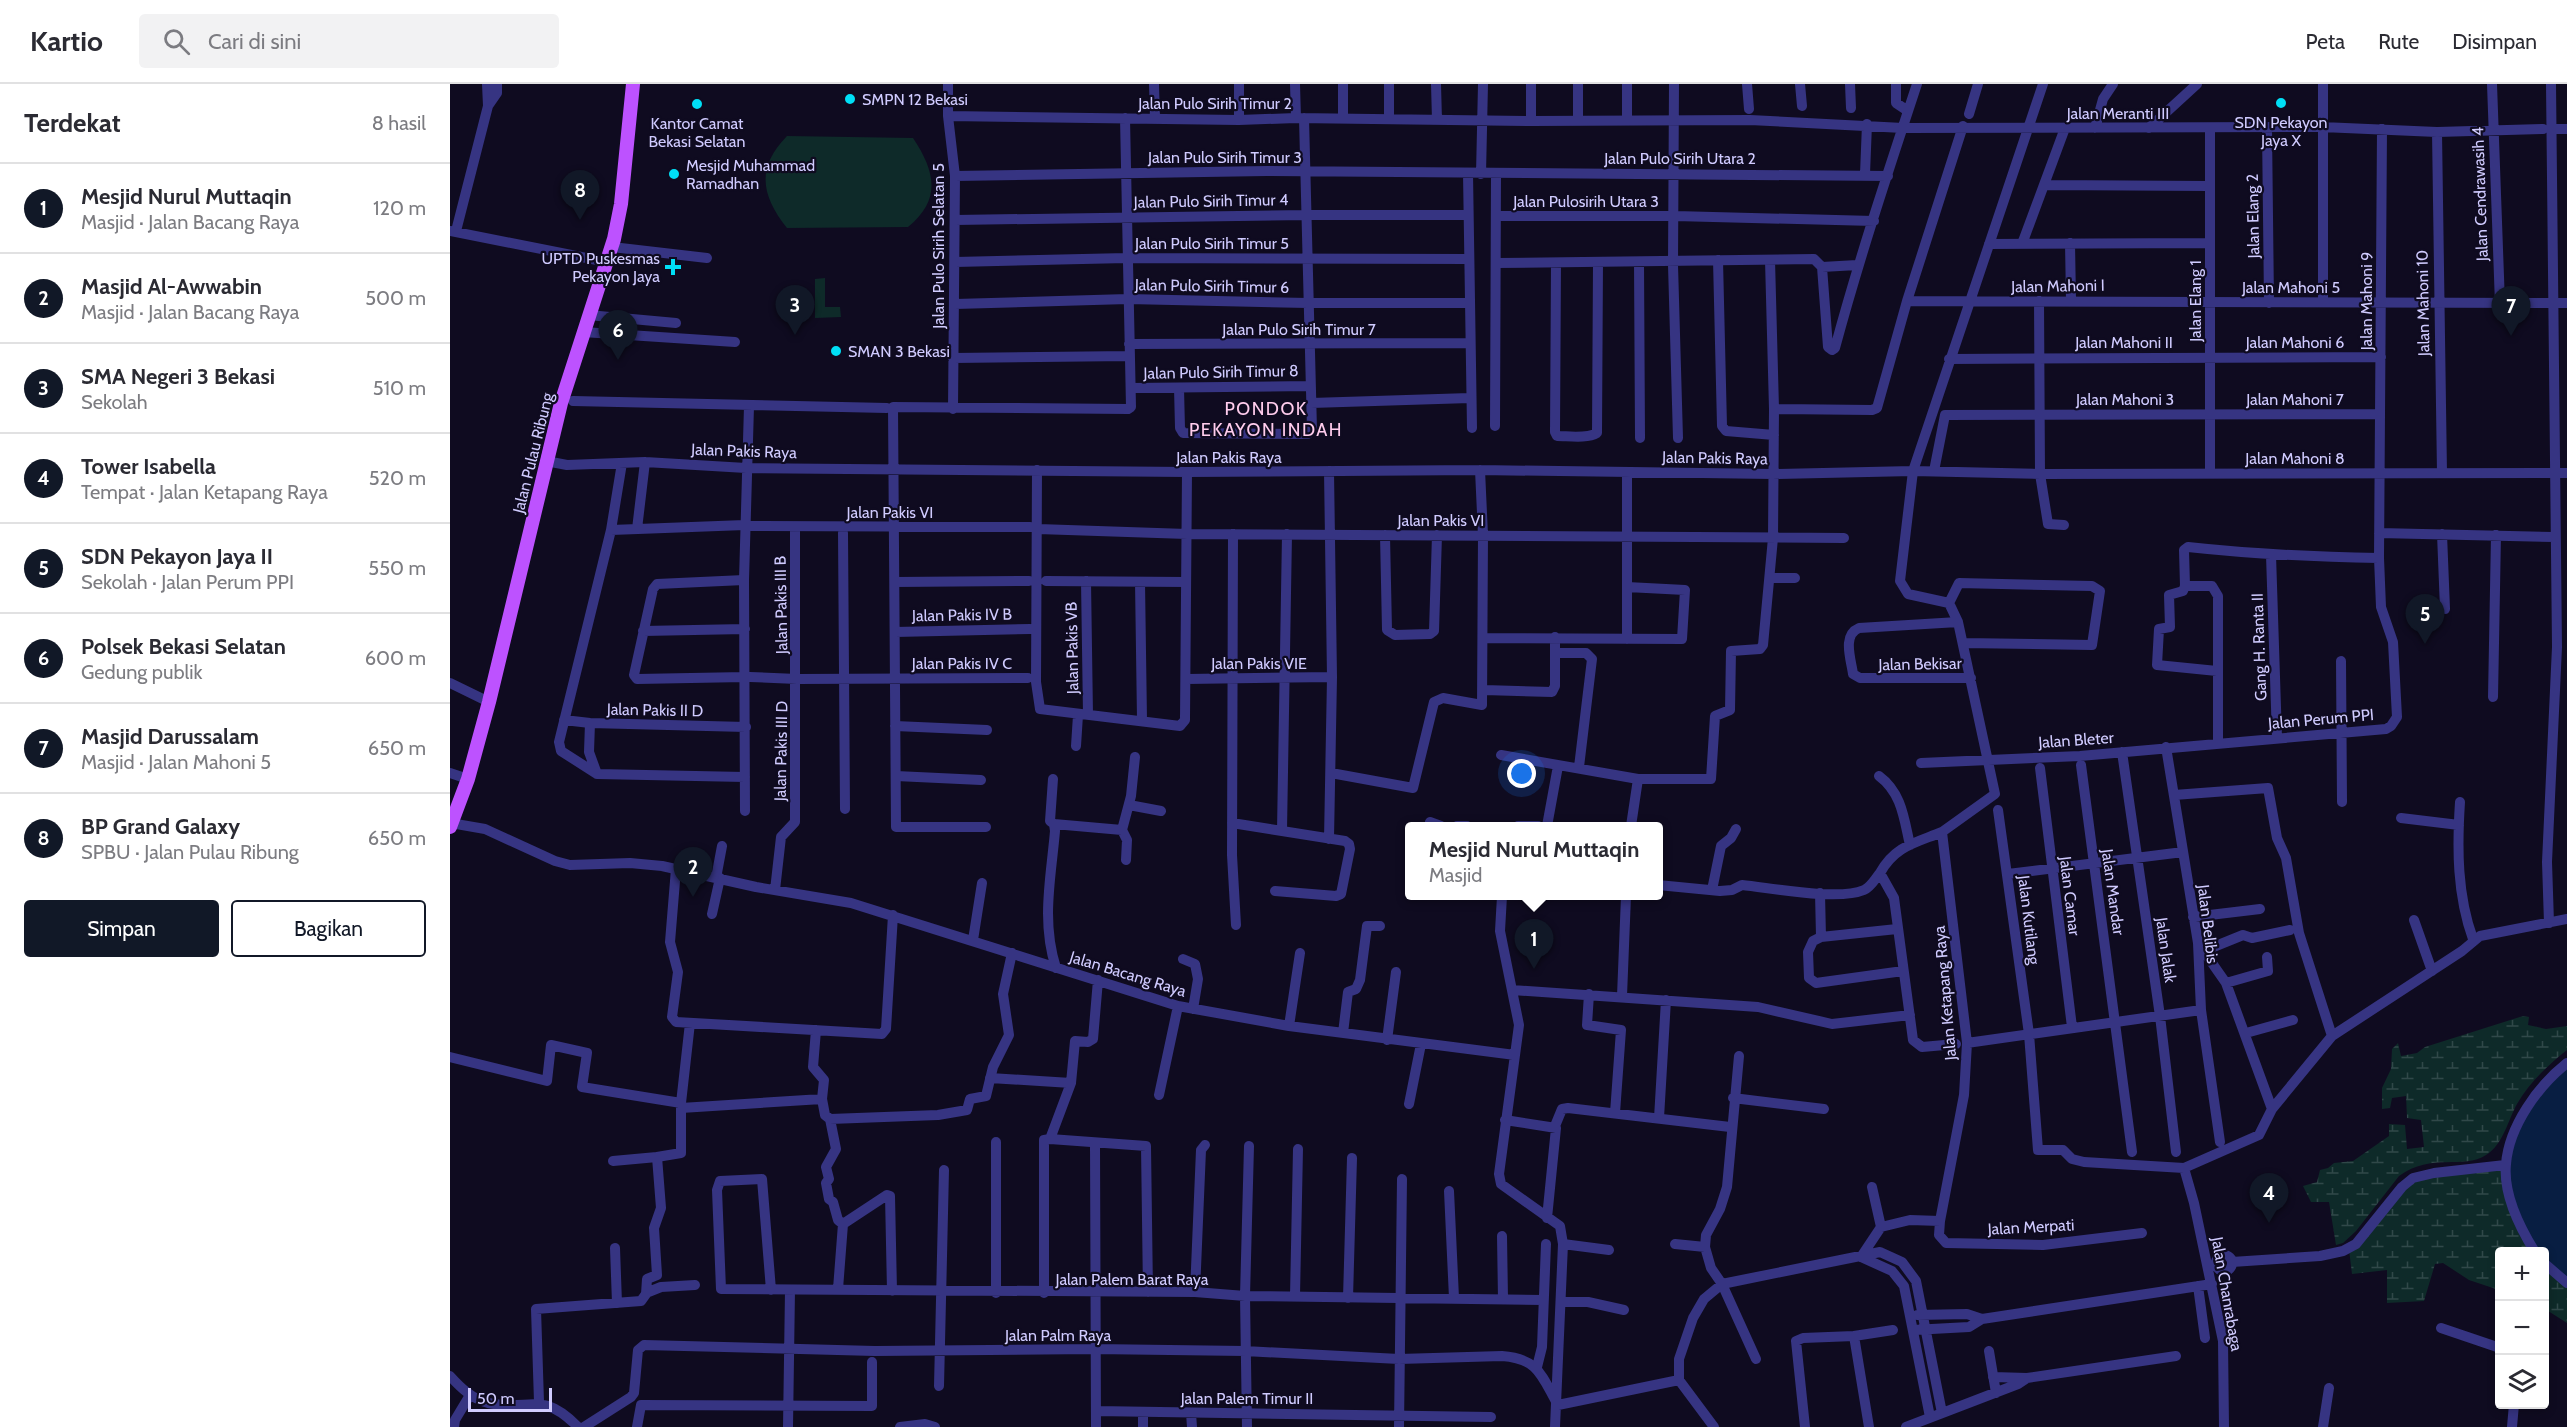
<!DOCTYPE html>
<html lang="id">
<head>
<meta charset="utf-8">
<style>
	:root { --surface:#fff; --page:#f2f2f3; --text:#2b2b33; --muted:#7c7c81; --line:#e1e1e2; --accent:#111827 }
	body { margin:0; font-family:Cabin,sans-serif; background:var(--page); color:var(--text) }
	.controls { position:absolute; right:18px; bottom:18px; display:grid; overflow:hidden; border-radius:6px; box-shadow:0 3px 9px #0003 }
	.controls button { width:54px; height:54px; display:grid; place-items:center; padding:0; border:0; border-bottom:2px solid var(--line); background:var(--surface); color:var(--text); font:30px sans-serif }
	.scale { position:absolute; left:18px; bottom:15px; width:84px; box-sizing:border-box; padding-left:6px; border:3px solid #d0cbff; border-top:0; font-size:16px; line-height:21px; white-space:nowrap; color:#d0cbff; -webkit-text-stroke:4px #0f0b20; paint-order:stroke }
	.you { position:absolute; left:1072px; top:690px; width:21px; height:21px; margin:-15px; border:4px solid #fff; border-radius:50%; background:#1a73e8; box-shadow:0 0 0 9px #1a73e833 }
	.badge { display:grid; place-items:center; width:39px; height:39px; border-radius:50%; background:var(--accent); color:#fff; font-size:20px; font-weight:700 }
	.pin { position:absolute; translate:-50% -50px; filter:drop-shadow(0 2px 3px #0008) }
	.pin::after { content:''; position:absolute; top:32px; width:21px; height:18px; background:inherit; clip-path:polygon(0 0,100% 0,50% 100%) }
	.popup { position:absolute; left:955px; top:738px; width:258px; height:78px; box-sizing:border-box; display:grid; place-content:center; border-radius:6px; background:var(--surface); filter:drop-shadow(0 2px 4px #0005); font-size:20px; white-space:nowrap; color:var(--muted) }
	.popup b { font-size:22px; color:var(--text) }
	.popup::after { content:''; position:absolute; left:50%; top:100%; margin-left:-12px; border:12px solid transparent; border-top-color:var(--surface) }
	.list { margin:0; padding:0; list-style:none }
	h2 { display:flex; justify-content:space-between; align-items:center; height:78px; margin:0; padding:0 24px; font-size:26px }
	h2 small { font-size:20px; font-weight:400; color:var(--muted) }
	.list li { display:grid; grid-template-columns:39px 1fr auto; gap:18px; align-items:center; box-sizing:border-box; height:90px; padding:0 24px; border-top:2px solid var(--line) }
	.list b { display:block; font-size:22px; white-space:nowrap }
	.list p { margin:0; font-size:20px; white-space:nowrap; color:var(--muted) }
	.list em { font-size:20px; font-style:normal; color:var(--muted) }
	.actions { display:flex; gap:12px; padding:18px 24px }
	.actions a { flex:1; padding:14px 0; border:2px solid var(--accent); border-radius:6px; text-align:center; font-size:21px; color:var(--accent) }
	.actions .main { background:var(--accent); color:#fff }
	.icon { flex:none; width:33px; height:33px; fill:none; stroke:currentColor; stroke-width:2; stroke-linecap:round; stroke-linejoin:round }
	.map { position:relative; flex:none; width:2117px; height:1343px; overflow:hidden }
	header { display:flex; align-items:center; gap:36px; box-sizing:border-box; height:84px; padding:0 30px; background:var(--surface); border-bottom:2px solid var(--line) }
	header strong { font-size:28px }
	nav { display:flex; gap:33px; margin-inline-start:auto; font-size:21px }
	.search { width:420px; height:54px; background:var(--page); display:flex; align-items:center; gap:15px; box-sizing:border-box; padding:0 21px; border-radius:6px; color:var(--muted); font-size:22px }
	main { display:flex }
	aside { flex:1; background:var(--surface) }
	.map>svg:first-child { display:block }
	.green { fill:#0e2a29 }
	.wetland { fill:url(#wetland-marsh) }
	.water { fill:#081e42 }
	.lines { fill:none; stroke-linecap:round; stroke-linejoin:round }
	.minor { stroke:#363482; stroke-width:10 }
	.major { stroke:#bd52ff; stroke-width:14 }
	.poi-dot { fill:#00dff6; stroke:#0f0b20; stroke-width:2 }
	.labels { text-anchor:middle; dominant-baseline:central; stroke-width:4.5; stroke-linejoin:round; paint-order:stroke }
	.poi-label { font-size:16px; fill:#d0cbff; stroke:#0f0b20; text-anchor:start }
	.street-label { font-size:16px; fill:#d0cbff; stroke:#0f0b20 }
	.neighbourhood-label { font-size:18px; letter-spacing:1.5px; fill:#ffcded; stroke:#0f0b20 }
</style>
</head>
<body>
<header>
<strong>Kartio</strong>
<div class="search"><svg class="icon" aria-label="search" viewBox="0 0 24 24"><circle cx="10" cy="10" r="6"/><path d="M15 15l6 6"/></svg>Cari di sini</div>
<nav><a>Peta</a><a>Rute</a><a>Disimpan</a></nav>
</header>
<main>
<aside>
<h2>Terdekat<small>8 hasil</small></h2>
<ul class="list">
<li><span class="badge">1</span><div><b>Mesjid Nurul Muttaqin</b><p>Masjid · Jalan Bacang Raya</p></div><em>120 m</em></li>
<li><span class="badge">2</span><div><b>Masjid Al-Awwabin</b><p>Masjid · Jalan Bacang Raya</p></div><em>500 m</em></li>
<li><span class="badge">3</span><div><b>SMA Negeri 3 Bekasi</b><p>Sekolah</p></div><em>510 m</em></li>
<li><span class="badge">4</span><div><b>Tower Isabella</b><p>Tempat · Jalan Ketapang Raya</p></div><em>520 m</em></li>
<li><span class="badge">5</span><div><b>SDN Pekayon Jaya II</b><p>Sekolah · Jalan Perum PPI</p></div><em>550 m</em></li>
<li><span class="badge">6</span><div><b>Polsek Bekasi Selatan</b><p>Gedung publik</p></div><em>600 m</em></li>
<li><span class="badge">7</span><div><b>Masjid Darussalam</b><p>Masjid · Jalan Mahoni 5</p></div><em>650 m</em></li>
<li><span class="badge">8</span><div><b>BP Grand Galaxy</b><p>SPBU · Jalan Pulau Ribung</p></div><em>650 m</em></li>
</ul>
<div class="actions"><a class="main">Simpan</a><a>Bagikan</a></div>
</aside>
<div class="map">
<svg width="2117" height="1343" viewBox="0 0 2117 1343">
	<defs>
		<pattern id="wetland-marsh" width="20" height="14" patternUnits="userSpaceOnUse" patternTransform="scale(1.5)"><rect width="20" height="14" fill="#0e2a29"/><path d="M1 5h8M5 5V1M11 12h8M15 12V8" fill="none" stroke="#304849"/></pattern>
	</defs>
	<rect width="100%" height="100%" fill="#0f0b20"/>
	<!-- green -->
	<path class="green" d="M337 52 463 54C485 87 492 115 458 143L337 144C311 111 306 84 337 52Z
		M375 194V223H390L391 233 365 234V195Z"/>
	<!-- wetland -->
	<path class="wetland" d="M2073 932 2079 933 2078 941 2096 945 2117 942V966C2098 981 2079 999 2067 1020 2058 1036 2053 1061 2036 1071 2013 1086 1982 1068 1949 1092L1906 1147 1893 1159 1886 1161 1879 1118H1861L1853 1102 1867 1098 1870 1086 1878 1084 1884 1079 1903 1077 1939 1052V1040L1955 1041 1957 1065 1974 1063 1971 1036 1957 1034 1956 1012 1942 1014 1940 1024 1932 1025V1004L1941 985 1942 965 1948 959 1951 972 1967 969 1975 963Z
		M2055 1081 2085 1167 2050 1168 2049 1206 2019 1196 1993 1179 1985 1180 1974 1217 1937 1219V1186L1902 1190 1899 1165 1963 1094Z
		M2094 1179 2117 1199V1239L2095 1225Z"/>
	<!-- water -->
	<path class="water" d="M2117 979V1199L2095 1179 2094 1168 2085 1167 2068 1138 2055 1081 2081 1016Z"/>
	<g class="lines">
		<!-- minor -->
		<path class="minor" d="M37 0 38 22 47 9V0
			M498 0V32L505 92 503 325
			M704 0 705 34
			M789 0V36
			M845 0 846 34
			M893 0V34
			M939 0V35
			M986 0 987 36
			M1128 0V37
			M1177 0V35
			M1224 0 1223 181 1228 354
			M1297 0 1299 25
			M1350 0 1352 22
			M1400 0 1401 24
			M1446 0V19L1458 27
			M1873 0V218
			M2042 0 2050 220
			M1519 30 1528 0
			M498 32 789 36 846 34 1081 37 1300 36 1453 44 1872 43 1987 48 2093 45
			M1081 37V0
			M1645 44 1653 15 1663 0
			M1699 44 1747 0
			M1817 45 1819 219
			M2101 45H2117
			M1987 48 1992 389
			M1018 89 1022 344
			M1031 90 1033 0
			M1415 90 1417 40
			M505 92 817 87 1438 92
			M1595 101 1759 102
			M1047 132H1225L1424 137
			M505 136 857 131H1018
			M0 147 157 178
			M6 147 38 22
			M1620 159 1621 216
			M1539 160 1759 159
			M1572 160 1615 44
			M162 163 257 174
			M1268 176 1272 342 1276 347 1324 351
			M505 178 677 174 1019 175
			M1189 178 1190 354
			M1047 179 1364 175 1372 183 1407 181
			M1106 179 1105 348 1107 352C1118 352 1137 355 1147 349L1148 179
			M1372 183 1378 263 1382 266 1385 264C1409 175 1438 88 1467 0
			M1457 217 2117 219
			M1589 217 1590 390 1598 440 1614 441
			M505 220 678 215 858 219H1019
			M138 231 226 239
			M133 248 285 258
			M679 260 1019 259
			M503 274 680 272
			M1499 275 1931 273
			M681 304 860 302
			M729 304 730 344 733 349 858 350 862 346 854 34
			M123 317 437 324
			M861 319 1020 314
			M1324 325 1422 326 1427 324 1457 217 1513 42
			M1045 342 1046 90
			M96 377 117 381 195 378 296 384 737 388 1030 386 1323 390 1463 387 1590 390 2117 389
			M587 386 586 598 590 625 730 642 735 636 737 388
			M879 387 882 593 879 755
			M1484 387 1495 331 1930 330
			M1177 388V555
			M1760 389V45
			M300 442 580 443
			M187 445 195 378
			M588 445 737 450 1394 454
			M161 446 172 379
			M393 449 395 725
			M1929 449 2104 453
			M783 450 782 771 786 841
			M1992 450 1995 525
			M935 451 937 546 945 551 980 550 984 547 987 451
			M1821 471 1827 654
			M1320 494H1345
			M294 496 207 500 203 505 184 591 187 595 295 593
			M596 497 736 498
			M636 497 638 631
			M445 498 579 497
			M690 498 692 636
			M1735 502 1734 466 1738 463C1802 470 1865 473 1929 474
			M1499 519 1458 510 1450 497 1463 387 1593 0
			M1508 538 1499 519 1509 499 1642 502 1650 507 1642 561 1513 559
			M193 547 295 545
			M445 548 580 545
			M1033 554 1232 555 1235 506 1177 503
			M1106 569H1136L1142 575 1129 683
			M1891 577 1892 718
			M1767 587 1707 581 1709 545 1720 543 1719 511 1733 507 1735 502H1762L1768 512V660
			M300 593 347 595 578 594
			M737 595 882 593
			M0 599 39 618
			M1034 606 1102 608 1105 602V553
			M2043 613 2046 451
			M114 636 140 639 296 643
			M140 639 139 668 147 690 295 693
			M445 642 537 646
			M626 662 628 631
			M1716 663 1748 859 1751 926 1770 1058
			M1672 668 1710 932 1726 1068
			M1051 671 1188 695H1261L1265 632 1280 626 1281 567 1310 565 1313 561 1323 454 1324 325 1320 176
			M1471 679 1630 672 1936 645 1941 642 1947 633 1943 558 1931 523 1929 474 1932 45
			M1631 681 1682 1068
			M1590 684 1622 943
			M0 689 18 695
			M881 689 963 704 984 618 993 614 1032 621 1033 451 1030 386
			M147 690 111 667 109 658 161 446 295 441
			M446 692 531 696
			M1429 692C1452 709 1454 735 1460 761
			M603 695 600 737 604 740 605 747C601 794 591 837 606 884
			M1724 711 1818 704 1827 754 1836 774 1849 849 1882 952
			M2010 718C2007 764 2007 811 2023 855
			M679 721 711 727
			M1548 726 1579 950 1588 1066H1613L1622 1075 1634 1078 1734 1084 1809 1051 1822 1025 1776 899 1748 859
			M295 727 294 496 299 322
			M1951 734 2009 741
			M980 738 991 742
			M0 739 35 745 105 777 120 781 180 779 212 782 306 803 401 819 728 922 839 942 1065 971 1049 1090 1051 1100 1110 1142 1113 1160 1105 1343
			M782 739 832 747 837 450
			M604 740 672 746 681 712 685 673
			M1007 742H1017
			M1068 742H1088
			M1097 742 1108 682
			M1181 742 1188 695
			M536 743H446L443 323 678 325 681 323 675 34
			M672 746 677 756 676 776
			M1492 748C1465 759 1445 762 1430 789L1444 814 1463 956 1472 963 1506 960
			M226 785 220 858 228 888 222 933 226 938 432 950 436 945 443 831
			M1558 790 1733 768
			M266 794 272 762
			M1208 801 1270 807 1282 806 1292 801C1322 804 1388 817 1414 806 1421 803 1425 795 1430 789
			M325 806 331 753 345 738V447
			M1262 806 1271 762 1281 754 1286 745
			M825 807 886 812 891 810 900 765 899 760 895 757 832 747
			M1370 809 1371 853
			M1052 812 1050 847 1069 941 1065 971
			M262 830 270 794
			M1743 833 1810 825
			M1964 836 1982 887
			M2099 839 2097 778 2107 563 2101 0
			M1447 845 1371 853 1363 857 1358 868 1359 894 1366 899 1453 887
			M523 856 532 799
			M1756 866 1793 851 1802 854 1840 846
			M733 875 745 880 748 895 743 925
			M1776 899 1818 887 1817 873
			M1062 906 1308 923 1382 940 1460 931
			M1139 910 1137 941 1171 946 1165 1029
			M1172 912 1176 812
			M839 942 850 869
			M366 946 363 983 374 996 372 1015 375 1031 380 1035 386 1065 376 1083 379 1095 376 1099 379 1115 383 1118 388 1136 393 1140 388 1205
			M893 949 898 908 906 905 910 896 917 842H930
			M1796 949 1843 936
			M937 956 946 888
			M1517 959 1751 926
			M1289 972 1277 1103 1270 1125 1256 1151 1255 1163 1261 1184 1272 1200 1306 1275
			M0 973 97 997 101 961 137 969 132 1003 231 1019
			M540 994 621 999
			M709 1011 728 922
			M1283 1014 1374 1025
			M959 1020 971 960
			M231 1024 372 1015
			M1822 1025 1882 952 2012 867 2030 852 2117 835
			M1209 1034 1216 916
			M380 1035 488 1031 517 1026 520 1015 536 1012 543 983 559 951 553 910 562 869
			M1055 1036 1106 1044 1097 1134
			M1105 1042 1112 1025 1118 1024 1280 1043
			M600 1055 621 999 625 957 638 958 643 955 648 896
			M546 1058V1209
			M645 1059 646 1343
			M163 1077 207 1073
			M1734 1084 1744 1119 1773 1257 1774 1343
			M1422 1103 1431 1143
			M999 1107 1004 1214
			M1490 1137 1489 1151 1496 1159 1593 1161 1692 1149
			M393 1140 437 1111 440 1112 442 1207
			M1052 1152 1053 1215
			M1113 1160 1159 1166
			M1225 1160 1255 1163
			M165 1164 167 1219
			M2085 1168C2070 1144 2053 1110 2056 1080 2059 1042 2088 1002 2117 979
			M1766 1179a8 8 0 1 1 16 0a8 8 0 1 1-16 0Z
			M1411 1173 1431 1143 1460 1136 1490 1137 1514 1011 1517 959 1492 748 1545 710 1508 538 1409 544C1392 551 1401 575 1403 590L1410 594H1521
			M1411 1173 1442 1187 1454 1202 1480 1333
			M1782 1178 1870 1172 1893 1167 1906 1160 1952 1103 1963 1094 1984 1089 2055 1081
			M2094 1179 2117 1199
			M1748 1202 1755 1254
			M321 1206 312 1095 270 1097 267 1106 271 1205 745 1208 795 1212 1093 1216
			M745 1208 751 1066 755 1061
			M196 1209 211 1203 245 1201
			M594 1209V1056L600 1055 696 1062 698 1208
			M845 1212 848 1065
			M898 1214 902 1074
			M1111 1218H1138L1174 1226
			M1467 1231 1517 1230 1532 1235
			M1991 1244 2050 1264
			M1463 1246 1519 1243 1532 1235 1762 1200
			M1404 1252 1419 1343
			M1539 1267 1546 1309
			M1087 1283 1092 1263 1096 1160
			M0 1292C10 1303 22 1315 38 1319 80 1328 91 1305 128 1343
			M1543 1293 1577 1294
			M489 1302 494 1086
			M89 1318 86 1225 191 1217 196 1210 197 1195 207 1191 204 1144 211 1124 207 1073 231 1069V1019L240 939
			M646 1327 1041 1333
			M741 1329 742 1343
			M4 1343 5 1336 20 1311
			M134 1343 181 1313 184 1309 188 1266 194 1261 425 1267 644 1265 795 1267 949 1275 1052 1272C1089 1275 1091 1291 1108 1321L1229 1296
			M187 1343 191 1321 422 1322V1278
			M338 1343 340 1206
			M450 1343 475 1340 485 1343
			M693 1343V1328
			M797 1343 795 1212 799 1062
			M949 1343 952 1095
			M1264 1343 1229 1296V1275L1243 1234 1254 1215 1272 1200 1430 1168 1452 1178 1466 1197 1492 1329
			M1355 1343 1346 1257 1353 1254 1404 1252 1443 1246
			M1456 1343 1568 1300 1577 1294 1726 1272
			M1873 1343 1879 1304
			M2062 1343 2064 1320"/>
		<!-- major -->
		<path class="major" d="M0 743 18 695 39 618 111 319 164 155 171 120 183 0"/>
	</g>
	<!-- markers -->
	<g class="poi-dot">
		<circle cx="400" cy="15" r="6"/>
		<circle cx="1831" cy="19" r="6"/>
		<circle cx="247" cy="20" r="6"/>
		<circle cx="224" cy="90" r="6"/>
		<path d="M220 174h6v6h6v6h-6v6h-6v-6h-6v-6h6z"/>
		<circle cx="386" cy="267" r="6"/>
	</g>
	<g class="labels">
		<!-- poi labels -->
		<g class="poi-label">
			<text x="412" y="15">SMPN 12 Bekasi</text>
			<text x="1831" y="38" text-anchor="middle">SDN Pekayon<tspan x="1831" dy="18">Jaya X</tspan></text>
			<text x="247" y="39" text-anchor="middle">Kantor Camat<tspan x="247" dy="18">Bekasi Selatan</tspan></text>
			<text x="236" y="81">Mesjid Muhammad<tspan x="236" dy="18">Ramadhan</tspan></text>
			<text x="210" y="174" text-anchor="end">UPTD Puskesmas<tspan x="210" dy="18">Pekayon Jaya</tspan></text>
			<text x="398" y="267">SMAN 3 Bekasi</text>
		</g>
		<!-- street labels -->
		<g class="street-label">
			<text x="765" y="19">Jalan Pulo Sirih Timur 2</text>
			<text x="1668" y="29">Jalan Meranti III</text>
			<text x="775" y="73">Jalan Pulo Sirih Timur 3</text>
			<text x="1230" y="74">Jalan Pulo Sirih Utara 2</text>
			<text transform="translate(2030 110) rotate(-92)">Jalan Cendrawasih 4</text>
			<text transform="translate(761 117) rotate(-1)">Jalan Pulo Sirih Timur 4</text>
			<text x="1136" y="117">Jalan Pulosirih Utara 3</text>
			<text transform="translate(1803 132) rotate(-91)">Jalan Elang 2</text>
			<text x="762" y="159">Jalan Pulo Sirih Timur 5</text>
			<text transform="translate(488 162) rotate(-90)">Jalan Pulo Sirih Selatan 5</text>
			<text transform="translate(762 202) rotate(1)">Jalan Pulo Sirih Timur 6</text>
			<text transform="translate(1608 202) rotate(-1)">Jalan Mahoni I</text>
			<text x="1841" y="203">Jalan Mahoni 5</text>
			<text transform="translate(1745 217) rotate(-90)">Jalan Elang 1</text>
			<text transform="translate(1916 217) rotate(-90)">Jalan Mahoni 9</text>
			<text transform="translate(1973 219) rotate(-91)">Jalan Mahoni 10</text>
			<text x="849" y="245">Jalan Pulo Sirih Timur 7</text>
			<text x="1674" y="258">Jalan Mahoni II</text>
			<text x="1845" y="258">Jalan Mahoni 6</text>
			<text transform="translate(771 288) rotate(-1)">Jalan Pulo Sirih Timur 8</text>
			<text x="1675" y="315">Jalan Mahoni 3</text>
			<text x="1845" y="315">Jalan Mahoni 7</text>
			<text transform="translate(294 367) rotate(2)">Jalan Pakis Raya</text>
			<text transform="translate(83 369) rotate(-76)">Jalan Pulau Ribung</text>
			<text x="779" y="373">Jalan Pakis Raya</text>
			<text transform="translate(1265 374) rotate(1)">Jalan Pakis Raya</text>
			<text x="1845" y="374">Jalan Mahoni 8</text>
			<text x="440" y="428">Jalan Pakis VI</text>
			<text x="991" y="436">Jalan Pakis VI</text>
			<text transform="translate(331 521) rotate(-91)">Jalan Pakis III B</text>
			<text transform="translate(512 531) rotate(-1)">Jalan Pakis IV B</text>
			<text transform="translate(1809 563) rotate(-92)">Gang H. Ranta II</text>
			<text transform="translate(622 564) rotate(-91)">Jalan Pakis VB</text>
			<text x="512" y="579">Jalan Pakis IV C</text>
			<text x="809" y="579">Jalan Pakis VIE</text>
			<text transform="translate(1470 580) rotate(-1)">Jalan Bekisar</text>
			<text transform="translate(205 626) rotate(1)">Jalan Pakis II D</text>
			<text transform="translate(1871 635) rotate(-5)">Jalan Perum PPI</text>
			<text transform="translate(1626 656) rotate(-4)">Jalan Bleter</text>
			<text transform="translate(331 667) rotate(-89)">Jalan Pakis III D</text>
			<text transform="translate(1663 808) rotate(82)">Jalan Mandar</text>
			<text transform="translate(1620 812) rotate(83)">Jalan Camar</text>
			<text transform="translate(1579 836) rotate(83)">Jalan Kutilang</text>
			<text transform="translate(1758 840) rotate(83)">Jalan Belibis</text>
			<text transform="translate(1716 866) rotate(82)">Jalan Jalak</text>
			<text transform="translate(678 890) rotate(17)">Jalan Bacang Raya</text>
			<text transform="translate(1495 909) rotate(-95)">Jalan Ketapang Raya</text>
			<text transform="translate(1581 1143) rotate(-3)">Jalan Merpati</text>
			<text x="682" y="1195">Jalan Palem Barat Raya</text>
			<text transform="translate(1777 1210) rotate(80)">Jalan Chanrabaga</text>
			<text x="608" y="1251">Jalan Palm Raya</text>
			<text x="797" y="1314">Jalan Palem Timur II</text>
		</g>
		<!-- neighbourhood labels -->
		<g class="neighbourhood-label">
			<text x="816" y="325">PONDOK<tspan x="816" dy="21">PEKAYON INDAH</tspan></text>
		</g>
	</g>
</svg>
<div class="controls">
<button>+</button>
<button>−</button>
<button><svg class="icon" aria-label="layers" viewBox="0 0 24 24"><path d="M12 4l9 5-9 5-9-5zM3 14l9 5 9-5"/></svg></button>
</div>
<div class="scale">50 m</div>
<div class="you"></div>
<div class="pin badge" style="left:1084px;top:885px">1</div>
<div class="popup"><b>Mesjid Nurul Muttaqin</b>Masjid</div>
<div class="pin badge" style="left:243px;top:813px">2</div>
<div class="pin badge" style="left:345px;top:251px">3</div>
<div class="pin badge" style="left:1819px;top:1139px">4</div>
<div class="pin badge" style="left:1975px;top:560px">5</div>
<div class="pin badge" style="left:168px;top:276px">6</div>
<div class="pin badge" style="left:2061px;top:252px">7</div>
<div class="pin badge" style="left:130px;top:136px">8</div>
</div>
</main>
</body>
</html>
